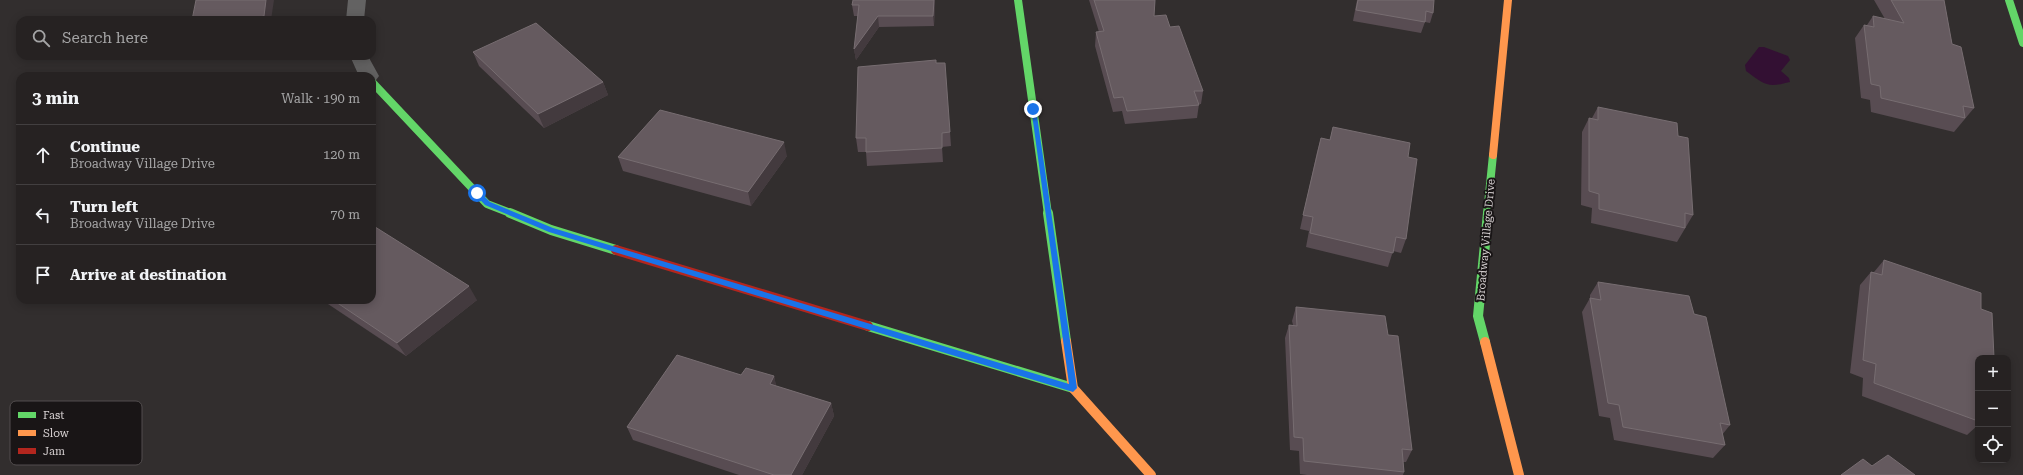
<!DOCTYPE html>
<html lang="en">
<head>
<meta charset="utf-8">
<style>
	:root { --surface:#262222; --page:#2e2a2a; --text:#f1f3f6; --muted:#a4a4a5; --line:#423f40 }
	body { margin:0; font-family:"Roboto Serif",serif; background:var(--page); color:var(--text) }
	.controls { position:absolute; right:12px; bottom:12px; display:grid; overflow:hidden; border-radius:8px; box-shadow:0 2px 10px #0003 }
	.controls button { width:36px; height:36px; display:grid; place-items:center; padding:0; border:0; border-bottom:1px solid var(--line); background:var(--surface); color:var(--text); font:20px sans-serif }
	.stop { position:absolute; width:12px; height:12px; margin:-9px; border:3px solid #1a73e8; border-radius:50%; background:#fff }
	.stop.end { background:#1a73e8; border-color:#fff; box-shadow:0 1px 4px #0008 }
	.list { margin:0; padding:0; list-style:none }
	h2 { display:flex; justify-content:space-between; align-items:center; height:52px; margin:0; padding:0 16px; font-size:17px }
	h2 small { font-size:13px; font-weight:400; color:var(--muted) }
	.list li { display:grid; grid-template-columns:26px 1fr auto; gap:12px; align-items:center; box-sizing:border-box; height:60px; padding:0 16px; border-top:1px solid var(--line) }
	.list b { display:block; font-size:15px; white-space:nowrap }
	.list p { margin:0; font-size:13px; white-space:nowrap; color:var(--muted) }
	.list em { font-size:13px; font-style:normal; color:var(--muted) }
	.icon { flex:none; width:22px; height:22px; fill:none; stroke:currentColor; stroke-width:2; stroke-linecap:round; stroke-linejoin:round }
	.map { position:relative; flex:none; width:2023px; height:475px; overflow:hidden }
	.search { position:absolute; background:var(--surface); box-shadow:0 2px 10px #0003; left:16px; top:16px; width:360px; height:44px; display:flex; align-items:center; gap:10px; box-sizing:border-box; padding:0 14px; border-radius:12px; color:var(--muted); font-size:15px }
	.panel { position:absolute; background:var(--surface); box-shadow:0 2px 10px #0003; left:16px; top:72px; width:360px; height:232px; border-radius:12px }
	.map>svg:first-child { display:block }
	.water { fill:#331033 }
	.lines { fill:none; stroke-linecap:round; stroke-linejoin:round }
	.street { fill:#636262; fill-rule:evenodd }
	.fast-far1 { stroke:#63d668; stroke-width:8 }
	.fast { stroke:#63d668; stroke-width:10 }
	.slow-far1 { stroke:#ff974d; stroke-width:8 }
	.slow { stroke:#ff974d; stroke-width:10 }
	.jam { stroke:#b3261e; stroke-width:10 }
	.wall { fill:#584c52 }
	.shaded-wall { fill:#433a3e }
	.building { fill:#655a5f; stroke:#776d71 }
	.route { fill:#1a73e8 }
	.labels { text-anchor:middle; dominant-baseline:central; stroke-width:4; stroke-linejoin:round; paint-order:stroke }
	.street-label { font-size:11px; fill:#d7d1d2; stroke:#191516 }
	.key { fill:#191516; stroke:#524d4e; stroke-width:1 }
	.key-label { font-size:11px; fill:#d7d1d2 }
</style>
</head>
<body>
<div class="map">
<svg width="2023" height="475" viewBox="0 0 2023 475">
	<rect width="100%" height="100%" fill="#322e2e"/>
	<!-- water -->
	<path class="water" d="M1759 47H1764L1788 56 1790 60 1781 71 1789 78 1790 82C1767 88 1765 85 1746 71L1745 65Z"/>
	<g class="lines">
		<!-- street -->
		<path class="street" d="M348 0H366L364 20H346Z
			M350 56H368L379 76 376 80 372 81V76H359Z"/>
		<!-- fast-far1 -->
		<path class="fast-far1" d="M1018 0 1048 214
			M2009 0 2023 43
			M372 82 487 204 513 214
			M1487 214 1493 155"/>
		<!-- fast -->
		<path class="fast" d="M510 213 551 230 616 250
			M1048 213 1066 341
			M868 326 1073 388
			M1485 342 1478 316 1488 213"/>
		<!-- slow-far1 -->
		<path class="slow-far1" d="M1493 155 1508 0"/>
		<!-- slow -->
		<path class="slow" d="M1066 341 1073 388 1151 475
			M1485 342 1519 475"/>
		<!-- jam -->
		<path class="jam" d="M616 250 868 326"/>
	</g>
	<!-- wall -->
	<path class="wall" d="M935 0 934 26 879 27 856 60 854 49 858 16H854L852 5Z
		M1089 0H1155L1154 16 1170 27 1203 91 1201 104H1199L1197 118 1125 124 1122 111 1113 112 1095 46 1096 32H1099Z
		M1357 0H1434L1433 13 1430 23 1425 22 1421 33 1353 21Z
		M1874 0H1944L1952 44 1974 108 1954 132 1871 112 1870 100 1861 98 1855 38 1864 25H1867L1873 16 1885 19Z
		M473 52 603 82 608 95 544 128 479 66Z
		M936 63 950 132 951 146 942 147 943 162 867 166 866 152H858L856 138Z
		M1598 107 1678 136 1693 215 1677 242 1591 223 1592 208 1581 205 1582 132 1589 118H1592Z
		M1333 127 1408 157 1406 239 1401 253 1393 251 1388 267 1306 247 1309 231 1300 229 1317 152 1321 138 1330 140Z
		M787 156 751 206 623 171 618 157Z
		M1884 260 1978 358V425L1967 435 1862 396 1863 378 1850 373 1860 285 1871 272H1874Z
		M1598 282 1694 314 1730 425 1722 435 1725 445 1713 458 1614 440 1610 418 1599 416 1582 312 1590 298V295Z
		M322 300H477L406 356Z
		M1296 307 1388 335 1412 450 1406 462H1403L1404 472 1403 475H1307L1300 474 1299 451 1290 450 1285 338 1289 325H1293L1292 321Z
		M741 375 774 376 776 386 831 403 834 416 802 475H739L633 440 627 427Z"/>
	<!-- shaded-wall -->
	<path class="shaded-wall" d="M266 0H274L271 20H245Z
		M934 0H935L934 26 933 16Z
		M878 16 879 27 856 60 854 49Z
		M603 82 608 95 544 128 538 114Z
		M784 142 787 156 751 206 748 192Z
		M469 286 477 300 406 356 397 343Z
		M774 376 777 390 770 384Z
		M831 403 834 416 802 475H791Z"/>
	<!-- building -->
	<path class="building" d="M196 0H266L264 16 245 20H192Z
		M853 0H934L933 16H878L854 49 859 5H852Z
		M1094 0H1155L1154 16 1166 15 1170 27 1179 26 1203 91H1194L1199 105 1127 111 1123 97 1114 98 1096 32 1104 31Z
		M1358 0H1434L1433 13 1426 11 1425 22 1356 10Z
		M1891 0H1944L1952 44 1961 47 1974 108 1963 106 1965 118 1881 98 1880 86 1871 84 1864 25 1874 27 1873 16 1904 23Z
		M536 23 603 82 538 114 473 52Z
		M936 60V63H945L950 132 942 133V148L866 152V138H856L858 67Z
		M1598 107 1677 123 1678 136 1688 138 1693 215 1685 213V228L1599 209V194L1589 191V118L1598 120Z
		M660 110 784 142 748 192 618 157Z
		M1333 127 1410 143 1408 157 1417 159 1406 239 1396 237 1393 253 1310 233 1313 217 1303 215 1321 138 1330 140Z
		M372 225 469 286 397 343 333 300H372Z
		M1884 260 1981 293V309L1992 313 1994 358H1978V421L1874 383 1876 364 1863 360 1871 272 1882 275Z
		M1598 282 1689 296 1694 314 1706 317 1730 425 1720 423 1725 445 1623 427 1619 405 1608 403 1590 298 1601 300Z
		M1296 307 1385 316 1388 335 1398 336 1412 450 1402 449 1404 472 1304 461 1303 438 1294 437 1289 325 1297 326Z
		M677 355 741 375 746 368 774 376 770 384 831 403 791 475H774L627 427Z
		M1888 455 1915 475H1841L1863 459 1872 466Z"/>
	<!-- route -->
	<path class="route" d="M1031 107 1036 109 1077 388 1073 392 549 232 485 205 474 193 479 191 490 202 553 228 1069 384Z"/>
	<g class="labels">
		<!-- street labels -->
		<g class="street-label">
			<text transform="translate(1486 240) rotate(-85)">Broadway Village Drive</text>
		</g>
	</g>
	<!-- legend -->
	<rect x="10" y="401" width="132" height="64" rx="6" class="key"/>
	<rect x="18" y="412" width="18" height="6" fill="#63d668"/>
	<rect x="18" y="430" width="18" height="6" fill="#ff974d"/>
	<rect x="18" y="448" width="18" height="6" fill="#b3261e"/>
	<g class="key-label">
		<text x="43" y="419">Fast</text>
		<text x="43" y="437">Slow</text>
		<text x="43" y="455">Jam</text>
	</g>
</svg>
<div class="controls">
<button>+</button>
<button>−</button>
<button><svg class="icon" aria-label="locate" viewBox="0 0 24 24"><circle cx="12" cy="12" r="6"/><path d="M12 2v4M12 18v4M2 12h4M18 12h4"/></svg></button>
</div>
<div class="stop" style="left:477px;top:193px"></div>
<div class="stop end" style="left:1033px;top:109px"></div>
<div class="search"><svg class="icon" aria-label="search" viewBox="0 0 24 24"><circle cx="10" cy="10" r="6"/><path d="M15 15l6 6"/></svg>Search here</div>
<section class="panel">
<h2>3 min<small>Walk · 190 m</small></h2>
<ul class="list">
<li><svg class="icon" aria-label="ahead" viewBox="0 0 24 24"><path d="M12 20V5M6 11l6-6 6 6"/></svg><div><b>Continue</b><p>Broadway Village Drive</p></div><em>120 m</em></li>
<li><svg class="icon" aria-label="left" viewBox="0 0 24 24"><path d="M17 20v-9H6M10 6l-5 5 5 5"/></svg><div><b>Turn left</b><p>Broadway Village Drive</p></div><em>70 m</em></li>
<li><svg class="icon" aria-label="arrive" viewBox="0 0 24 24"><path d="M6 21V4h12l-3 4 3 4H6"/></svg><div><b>Arrive at destination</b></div></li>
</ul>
</section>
</div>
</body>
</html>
